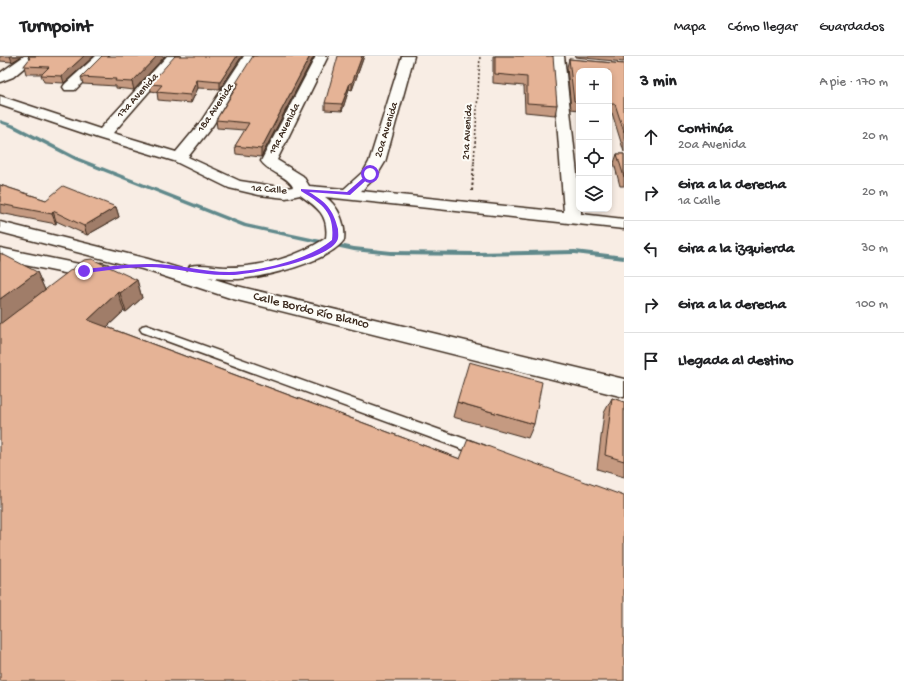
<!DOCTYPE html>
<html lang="es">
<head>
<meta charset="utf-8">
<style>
	:root { --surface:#fff; --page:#f6f6f6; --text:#202124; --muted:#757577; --line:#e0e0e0 }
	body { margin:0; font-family:"Gochi Hand",sans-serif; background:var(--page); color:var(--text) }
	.controls { position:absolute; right:12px; top:12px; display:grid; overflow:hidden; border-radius:8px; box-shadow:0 2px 6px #0003 }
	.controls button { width:36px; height:36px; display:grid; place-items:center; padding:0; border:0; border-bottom:1px solid var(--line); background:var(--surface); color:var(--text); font:20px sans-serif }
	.stop { position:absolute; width:12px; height:12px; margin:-9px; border:3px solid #7c3aed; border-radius:50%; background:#fff }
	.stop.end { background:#7c3aed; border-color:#fff; box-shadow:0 1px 4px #0008 }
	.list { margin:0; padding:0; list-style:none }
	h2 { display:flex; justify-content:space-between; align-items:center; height:52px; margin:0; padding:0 16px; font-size:17px }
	h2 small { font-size:13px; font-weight:400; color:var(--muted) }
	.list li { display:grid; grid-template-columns:26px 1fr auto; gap:12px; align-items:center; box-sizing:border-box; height:56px; padding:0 16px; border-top:1px solid var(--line) }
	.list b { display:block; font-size:15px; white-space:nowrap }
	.list p { margin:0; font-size:13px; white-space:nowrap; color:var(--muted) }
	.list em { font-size:13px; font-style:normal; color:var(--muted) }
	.icon { flex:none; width:22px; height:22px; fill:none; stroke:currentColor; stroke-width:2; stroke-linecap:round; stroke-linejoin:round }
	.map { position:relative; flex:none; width:624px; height:625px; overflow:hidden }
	header { display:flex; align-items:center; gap:24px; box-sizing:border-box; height:56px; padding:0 20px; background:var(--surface); border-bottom:1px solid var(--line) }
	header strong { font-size:19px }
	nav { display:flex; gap:22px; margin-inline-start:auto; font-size:14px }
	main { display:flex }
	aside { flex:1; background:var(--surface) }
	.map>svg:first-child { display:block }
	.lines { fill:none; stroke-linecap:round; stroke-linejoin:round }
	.stream { fill:#60898b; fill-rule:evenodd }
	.service-casing { stroke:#3b2a1e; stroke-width:3 }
	.minor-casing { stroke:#3b2a1e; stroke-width:3 }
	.path-far1 { stroke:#3b2a1e; stroke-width:1.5; stroke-dasharray:2 2; stroke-linecap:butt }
	.path { stroke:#3b2a1e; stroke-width:2; stroke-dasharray:2.5 2.5; stroke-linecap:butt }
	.service { fill:#fdfcf7; fill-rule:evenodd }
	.minor { fill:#fdfcf7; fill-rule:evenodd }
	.wall { fill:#c59a81; stroke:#3b2a1e }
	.shaded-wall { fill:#a07d69; stroke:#3b2a1e }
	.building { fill:#e5b396; stroke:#3b2a1e }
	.route { fill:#7c3aed }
	.labels { text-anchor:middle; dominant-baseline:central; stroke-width:4; stroke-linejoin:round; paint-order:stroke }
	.far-street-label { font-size:11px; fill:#3b2a1e; stroke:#fdfcf7 }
	.street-label { font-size:13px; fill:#3b2a1e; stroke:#fdfcf7 }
</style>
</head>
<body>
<header>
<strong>Turnpoint</strong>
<nav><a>Mapa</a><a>Cómo llegar</a><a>Guardados</a></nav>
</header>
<main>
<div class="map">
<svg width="624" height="625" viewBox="0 0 624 625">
	<rect width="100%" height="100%" fill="#f8ede4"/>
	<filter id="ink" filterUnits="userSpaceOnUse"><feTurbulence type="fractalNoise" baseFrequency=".025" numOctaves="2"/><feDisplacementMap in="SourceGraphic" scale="8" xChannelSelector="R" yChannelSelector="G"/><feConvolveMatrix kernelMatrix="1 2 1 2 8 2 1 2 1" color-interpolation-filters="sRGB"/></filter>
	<g filter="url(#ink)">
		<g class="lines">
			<!-- stream -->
			<path class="stream" d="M0 64 15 69 79 102 246 168 354 191 391 195 475 196 575 194 624 200V204L575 198 475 200 391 199 354 195 244 171 75 104 11 71 0 67Z"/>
			<defs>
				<path id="service" d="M146 269 485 390 487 394 485 398 480 400 475 398 142 276 140 273 142 270Z"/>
				<path id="minor" d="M24 0H38L13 21 0 26V17Z
					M96 0H109L75 34H65L63 31 65 28Z
					M167 0H180L113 77 176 96 200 67 244 0H256L213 69 188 101 240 125 286 132 293 131C287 119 269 117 261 105L316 0H328L277 104 303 120 309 130 344 133 364 115 369 106 402 0H414L385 106 376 121 361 135 564 156 552 0H564L579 136V153H581V158L624 163V173L325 141C339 150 346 169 344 184 329 206 265 221 239 223 229 223 219 223 208 221L237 230 624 323V341L233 243 142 213 0 176V166L148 203 188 215V214L190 210C202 207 215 211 227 211 262 211 298 201 326 182 329 159 317 151 300 139L286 142 259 139 229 132 174 105 98 82 0 49V40L100 73Z
					M0 192 84 209 101 207 108 209 110 213 108 217 84 221 0 204Z"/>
			</defs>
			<!-- service casing -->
			<use href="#service" class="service-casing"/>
			<!-- minor casing -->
			<use href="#minor" class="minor-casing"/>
			<!-- path-far1 -->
			<path class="path-far1" d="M474 107 480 0"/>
			<!-- path -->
			<path class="path" d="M472 135 474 106"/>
			<!-- service -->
			<use href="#service" class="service"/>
			<!-- minor -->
			<use href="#minor" class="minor"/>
		</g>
		<!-- wall -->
		<path class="wall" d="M0 0H22L12 6 0 5Z
			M29 0H94L64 27 44 26 41 19 42 18H26L24 10 29 4 28 1Z
			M165 0 134 34 116 32V30L83 28 81 21Z
			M242 0 220 33 198 32 191 47 158 44 157 36 151 35 150 28Z
			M314 0 261 101 236 98 235 90 245 74 217 72 216 64 236 30V27Z
			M364 0 352 34 349 33 342 55 325 54V47Z
			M493 0H549L557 49 555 59 525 56 524 30 493 27Z
			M575 0H624V6L575 1Z
			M569 3 624 8V96L612 57 609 56V15H579V54L571 53 567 11Z
			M617 98H624V130H620L614 107Z
			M0 129 46 144 116 151 119 161 87 179 56 165V168L0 157Z
			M37 216 45 234 137 224 142 242 126 256 124 255 107 271 460 403 0 625Z
			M612 342 624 346V421L597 413 604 357Z
			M457 346 534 368 528 382 453 361Z"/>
		<!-- shaded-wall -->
		<path class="shaded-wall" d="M10 0H22L12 6Z
			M84 0H94L64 27 62 20Z
			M157 0H165L134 34 132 26Z
			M237 0H242L220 33V26Z
			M310 0H314L261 101V93Z
			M362 0H364L352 34V27Z
			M197 24 198 32 191 47 190 39Z
			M350 27 349 33 342 55V48Z
			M116 151 119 161 87 179 84 170Z
			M53 155 56 165V168L52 158Z
			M37 216 45 234 0 269V243Z
			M137 224 142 242 126 256 120 237Z
			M118 236 124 255 95 282 88 264Z"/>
		<!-- building -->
		<path class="building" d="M29 0H84L62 20 41 19 49 11 24 10 30 2 28 1Z
			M102 0H157L132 26 115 25 116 23 81 21Z
			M175 0H237L220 26 197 24 190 39 156 36 162 29 150 28Z
			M253 0H310L261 93 235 90 249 67 216 64 239 27H236Z
			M338 0H362L352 27H350L342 48 325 47Z
			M495 0H553L557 49 527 47V21L495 18Z
			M569 3 624 8V76L615 48H609V15H579V45H574Z
			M617 98H624V121Z
			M0 129 46 144 63 130 116 151 84 170 53 155 52 158 0 148Z
			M0 197 37 216 0 243Z
			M92 203 137 224 120 237 118 236 88 264 460 403 468 383 624 440V625H0V268L84 204Z
			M469 306 542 326 534 368 457 346Z
			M612 342 624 346V405L605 399Z"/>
	</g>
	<!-- route -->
	<path class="route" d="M370 116 372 119 350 139 309 136C326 146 333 153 338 173 338 176 339 182 337 185 327 204 250 219 229 219 202 220 174 211 147 211 126 211 105 215 84 217L81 215 84 213C105 211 126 208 147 208 175 207 202 216 229 216 261 215 308 204 332 184 335 156 322 148 301 135V133L347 136Z"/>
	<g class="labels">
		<!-- far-street labels -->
		<g class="far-street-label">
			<text transform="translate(138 40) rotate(-48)">17a Avenida</text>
			<text transform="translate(216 52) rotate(-56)">18a Avenida</text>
			<text transform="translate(285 73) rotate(-63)">19a Avenida</text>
			<text transform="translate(387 74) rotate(-73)">20a Avenida</text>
			<text transform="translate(468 76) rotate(-87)">21a Avenida</text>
			<text transform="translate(269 134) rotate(5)">1a Calle</text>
		</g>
		<!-- street labels -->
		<g class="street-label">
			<text transform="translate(311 255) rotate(14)">Calle Bordo Río Blanco</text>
		</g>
	</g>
</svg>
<div class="controls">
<button>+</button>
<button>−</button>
<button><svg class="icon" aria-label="locate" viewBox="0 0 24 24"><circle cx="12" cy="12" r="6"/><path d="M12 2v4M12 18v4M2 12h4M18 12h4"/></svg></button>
<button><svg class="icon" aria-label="layers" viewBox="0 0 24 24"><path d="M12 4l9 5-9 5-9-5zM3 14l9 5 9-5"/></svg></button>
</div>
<div class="stop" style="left:370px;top:118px"></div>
<div class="stop end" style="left:84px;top:215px"></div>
</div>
<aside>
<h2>3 min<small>A pie · 170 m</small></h2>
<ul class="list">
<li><svg class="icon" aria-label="ahead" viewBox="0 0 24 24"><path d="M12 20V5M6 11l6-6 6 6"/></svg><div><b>Continúa</b><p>20a Avenida</p></div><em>20 m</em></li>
<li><svg class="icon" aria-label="right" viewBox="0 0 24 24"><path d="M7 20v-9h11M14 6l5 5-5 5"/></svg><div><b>Gira a la derecha</b><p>1a Calle</p></div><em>20 m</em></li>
<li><svg class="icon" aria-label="left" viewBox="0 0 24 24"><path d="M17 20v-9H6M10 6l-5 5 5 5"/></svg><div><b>Gira a la izquierda</b></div><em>30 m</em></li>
<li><svg class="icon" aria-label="right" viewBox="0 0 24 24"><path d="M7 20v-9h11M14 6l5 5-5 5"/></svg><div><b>Gira a la derecha</b></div><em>100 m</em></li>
<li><svg class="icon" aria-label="arrive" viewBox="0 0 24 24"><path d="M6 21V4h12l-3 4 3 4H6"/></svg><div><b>Llegada al destino</b></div></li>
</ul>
</aside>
</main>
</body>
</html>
